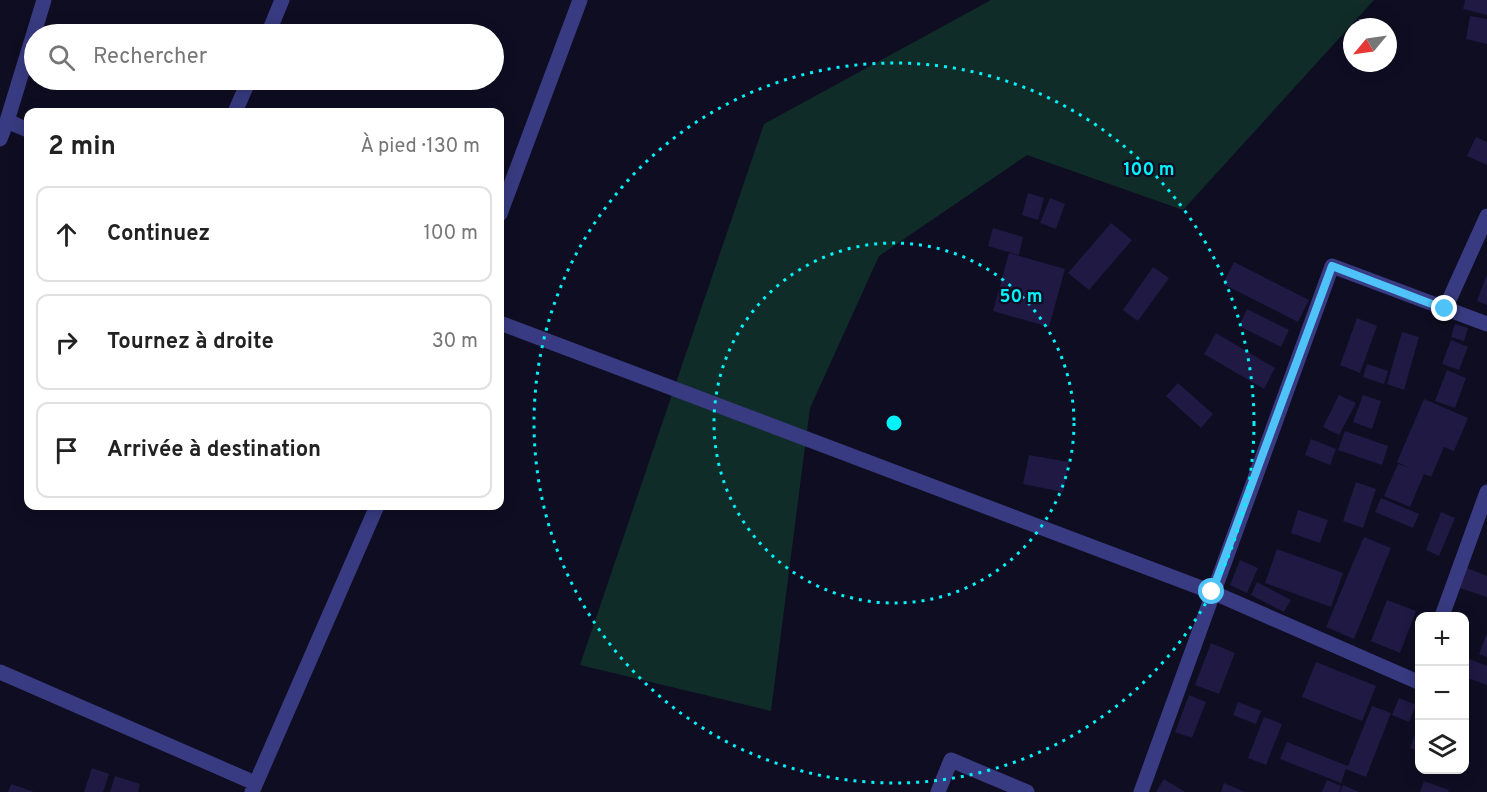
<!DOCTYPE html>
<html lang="fr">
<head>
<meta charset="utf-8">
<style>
	:root { --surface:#fff; --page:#f2f2f2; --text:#222; --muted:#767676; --line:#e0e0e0 }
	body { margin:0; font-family:Overpass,sans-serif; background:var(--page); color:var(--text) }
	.controls { position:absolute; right:18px; bottom:18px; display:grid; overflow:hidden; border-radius:12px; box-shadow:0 3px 15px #0003 }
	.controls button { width:54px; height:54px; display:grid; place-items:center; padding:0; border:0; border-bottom:2px solid var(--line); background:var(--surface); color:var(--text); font:30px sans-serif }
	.compass { position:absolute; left:1343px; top:18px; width:54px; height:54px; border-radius:50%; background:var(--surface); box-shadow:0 3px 15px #0003; rotate:241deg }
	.stop { position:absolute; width:18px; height:18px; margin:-14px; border:4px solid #4fc3f7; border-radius:50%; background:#fff }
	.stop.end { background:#4fc3f7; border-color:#fff; box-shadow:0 2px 6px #0008 }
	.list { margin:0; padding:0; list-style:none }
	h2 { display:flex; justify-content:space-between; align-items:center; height:78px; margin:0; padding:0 24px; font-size:26px }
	h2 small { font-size:20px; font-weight:400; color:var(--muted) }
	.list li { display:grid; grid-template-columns:39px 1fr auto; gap:18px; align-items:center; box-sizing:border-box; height:96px; margin:0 12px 12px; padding:0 12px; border:2px solid var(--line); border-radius:12px }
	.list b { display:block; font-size:22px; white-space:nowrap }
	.list em { font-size:20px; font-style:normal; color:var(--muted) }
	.icon { flex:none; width:33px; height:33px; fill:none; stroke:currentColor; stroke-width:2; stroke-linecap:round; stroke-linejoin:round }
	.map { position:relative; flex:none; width:1487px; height:792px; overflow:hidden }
	.search { position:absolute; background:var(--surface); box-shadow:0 3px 15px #0003; left:24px; top:24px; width:480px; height:66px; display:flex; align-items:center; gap:15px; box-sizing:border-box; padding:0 21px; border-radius:33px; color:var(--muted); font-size:22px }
	.panel { position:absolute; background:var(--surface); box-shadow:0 3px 15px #0003; left:24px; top:108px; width:480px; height:402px; border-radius:12px }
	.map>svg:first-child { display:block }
	.green { fill:#102c29 }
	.building { fill:#1f1943 }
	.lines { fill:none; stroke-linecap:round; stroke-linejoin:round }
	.minor { stroke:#383b81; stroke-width:15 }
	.route { stroke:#4fc3f7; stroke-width:8 }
	.ring { fill:none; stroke:#01f2f8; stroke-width:3; stroke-dasharray:3 6 }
	.centre { fill:#01f2f8; stroke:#0f0d22; stroke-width:3 }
	.ring-label { font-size:18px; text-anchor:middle; font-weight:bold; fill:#01f2f8; stroke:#0f0d22; stroke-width:4.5; stroke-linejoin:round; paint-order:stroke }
</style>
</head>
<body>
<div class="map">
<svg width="1487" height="792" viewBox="0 0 1487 792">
	<rect width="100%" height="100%" fill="#0f0d22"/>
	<!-- green -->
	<path class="green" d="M991 0H1374L1183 210 1027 155 879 256 810 408 771 711 580 665 764 124Z"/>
	<!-- building -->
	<path class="building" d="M1465 0H1487V15L1463 9Z
		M1470 16 1487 19V44L1466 39Z
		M1476 137 1487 142V165L1467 156Z
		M1028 193 1044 198 1038 220 1022 215Z
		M1050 198 1065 204 1056 229 1040 223Z
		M1111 223 1132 240 1089 290 1068 273Z
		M993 228 1023 237 1019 255 988 246Z
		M1009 253 1065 269 1049 327 993 311Z
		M1234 262 1309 300 1298 322 1223 284Z
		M1153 267 1169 278 1138 321 1123 310Z
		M1487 274V305L1477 301Z
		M1247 309 1289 330 1281 347 1239 326Z
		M1357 318 1377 326 1360 373 1340 365Z
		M1455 324 1468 328 1464 341 1451 337Z
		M1402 332 1419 337 1404 390 1387 384Z
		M1216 333 1275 368 1264 389 1204 354Z
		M1451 340 1468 347 1459 370 1442 364Z
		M1367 364 1388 371 1384 384 1363 377Z
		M1447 370 1466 378 1455 408 1435 401Z
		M1178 383 1213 414 1201 428 1166 396Z
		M1339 395 1356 403 1339 435 1323 427Z
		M1363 395 1381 401 1372 429 1353 422Z
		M1424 399 1468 418 1454 451 1444 447 1431 477 1424 474 1410 507 1384 496 1398 464 1410 468 1397 462Z
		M1345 431 1388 446 1382 465 1338 450Z
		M1311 439 1336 449 1330 465 1305 455Z
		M1029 455 1069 462 1063 492 1023 484Z
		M1356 482 1376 489 1363 528 1343 521Z
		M1381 498 1419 514 1413 528 1375 512Z
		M1298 510 1328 520 1320 543 1291 533Z
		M1441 512 1455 518 1439 556 1426 550Z
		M1364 537 1391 548 1354 639 1326 627Z
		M1277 549 1343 573 1331 607 1265 583Z
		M1240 560 1258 568 1247 593 1230 585Z
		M1467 568 1487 576V597L1460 588Z
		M1257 582 1291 600 1284 612 1251 595Z
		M1387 600 1416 611 1400 653 1371 641Z
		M1487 633V657L1479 654Z
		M1211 643 1235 653 1219 694 1195 685Z
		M1464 657 1487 666V685L1464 677Z
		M1316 662 1376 686 1362 721 1302 697Z
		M1189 695 1206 702 1192 738 1175 732Z
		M1399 698 1416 705 1409 722 1392 715Z
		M1238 702 1261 711 1256 724 1233 715Z
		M1372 706 1391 713 1366 777 1346 769 1341 783 1280 759 1287 742 1348 766Z
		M1264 717 1282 724 1266 765 1248 758Z
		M1419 723H1420V752L1410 748Z
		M92 768 109 774 103 792H84Z
		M115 776 140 784 138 792H110Z
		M1164 779 1185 792H1156Z
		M1327 780 1341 786 1339 792H1322Z
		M1424 781 1449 790 1448 792H1420Z
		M1224 783 1245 792H1221Z
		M11 784 34 792H8Z
		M1343 785 1359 792H1340Z"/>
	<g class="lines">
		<!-- minor -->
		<path class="minor" d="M268 34 282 0
			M235 112 249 80
			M7 121 28 130
			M0 139 7 121 44 0
			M500 214 580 0
			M1445 309 1487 216
			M500 323 1212 592 1418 682 1420 678
			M1442 616 1487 492
			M0 672 255 783
			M252 792 377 506
			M938 792 951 760 1027 792
			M1141 792 1332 266 1487 324"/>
	</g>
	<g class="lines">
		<!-- route -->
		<path class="route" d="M1212 592 1332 266 1445 309"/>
	</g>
	<!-- distance rings -->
	<g class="ring">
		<circle cx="894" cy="423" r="180"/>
		<circle cx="894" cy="423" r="360"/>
	</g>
	<circle cx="894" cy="423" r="9" class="centre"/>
	<g class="ring-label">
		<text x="1149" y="175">100 m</text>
		<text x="1021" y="302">50 m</text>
	</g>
</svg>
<div class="controls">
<button>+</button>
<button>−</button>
<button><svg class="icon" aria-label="layers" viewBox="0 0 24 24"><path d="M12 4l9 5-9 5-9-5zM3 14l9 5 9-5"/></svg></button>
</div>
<svg class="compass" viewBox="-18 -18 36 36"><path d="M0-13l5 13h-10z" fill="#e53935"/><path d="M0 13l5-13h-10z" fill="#767676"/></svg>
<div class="stop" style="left:1212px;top:592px"></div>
<div class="stop end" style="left:1445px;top:309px"></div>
<div class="search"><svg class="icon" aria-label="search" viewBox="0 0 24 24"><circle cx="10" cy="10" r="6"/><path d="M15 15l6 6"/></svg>Rechercher</div>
<section class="panel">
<h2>2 min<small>À pied · 130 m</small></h2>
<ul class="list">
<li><svg class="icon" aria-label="ahead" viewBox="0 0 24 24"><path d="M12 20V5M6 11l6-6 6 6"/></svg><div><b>Continuez</b></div><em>100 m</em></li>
<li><svg class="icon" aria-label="right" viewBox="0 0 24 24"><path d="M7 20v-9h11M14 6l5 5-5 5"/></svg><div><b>Tournez à droite</b></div><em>30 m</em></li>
<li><svg class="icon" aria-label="arrive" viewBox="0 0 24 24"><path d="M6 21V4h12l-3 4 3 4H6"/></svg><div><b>Arrivée à destination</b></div></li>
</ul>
</section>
</div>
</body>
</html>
